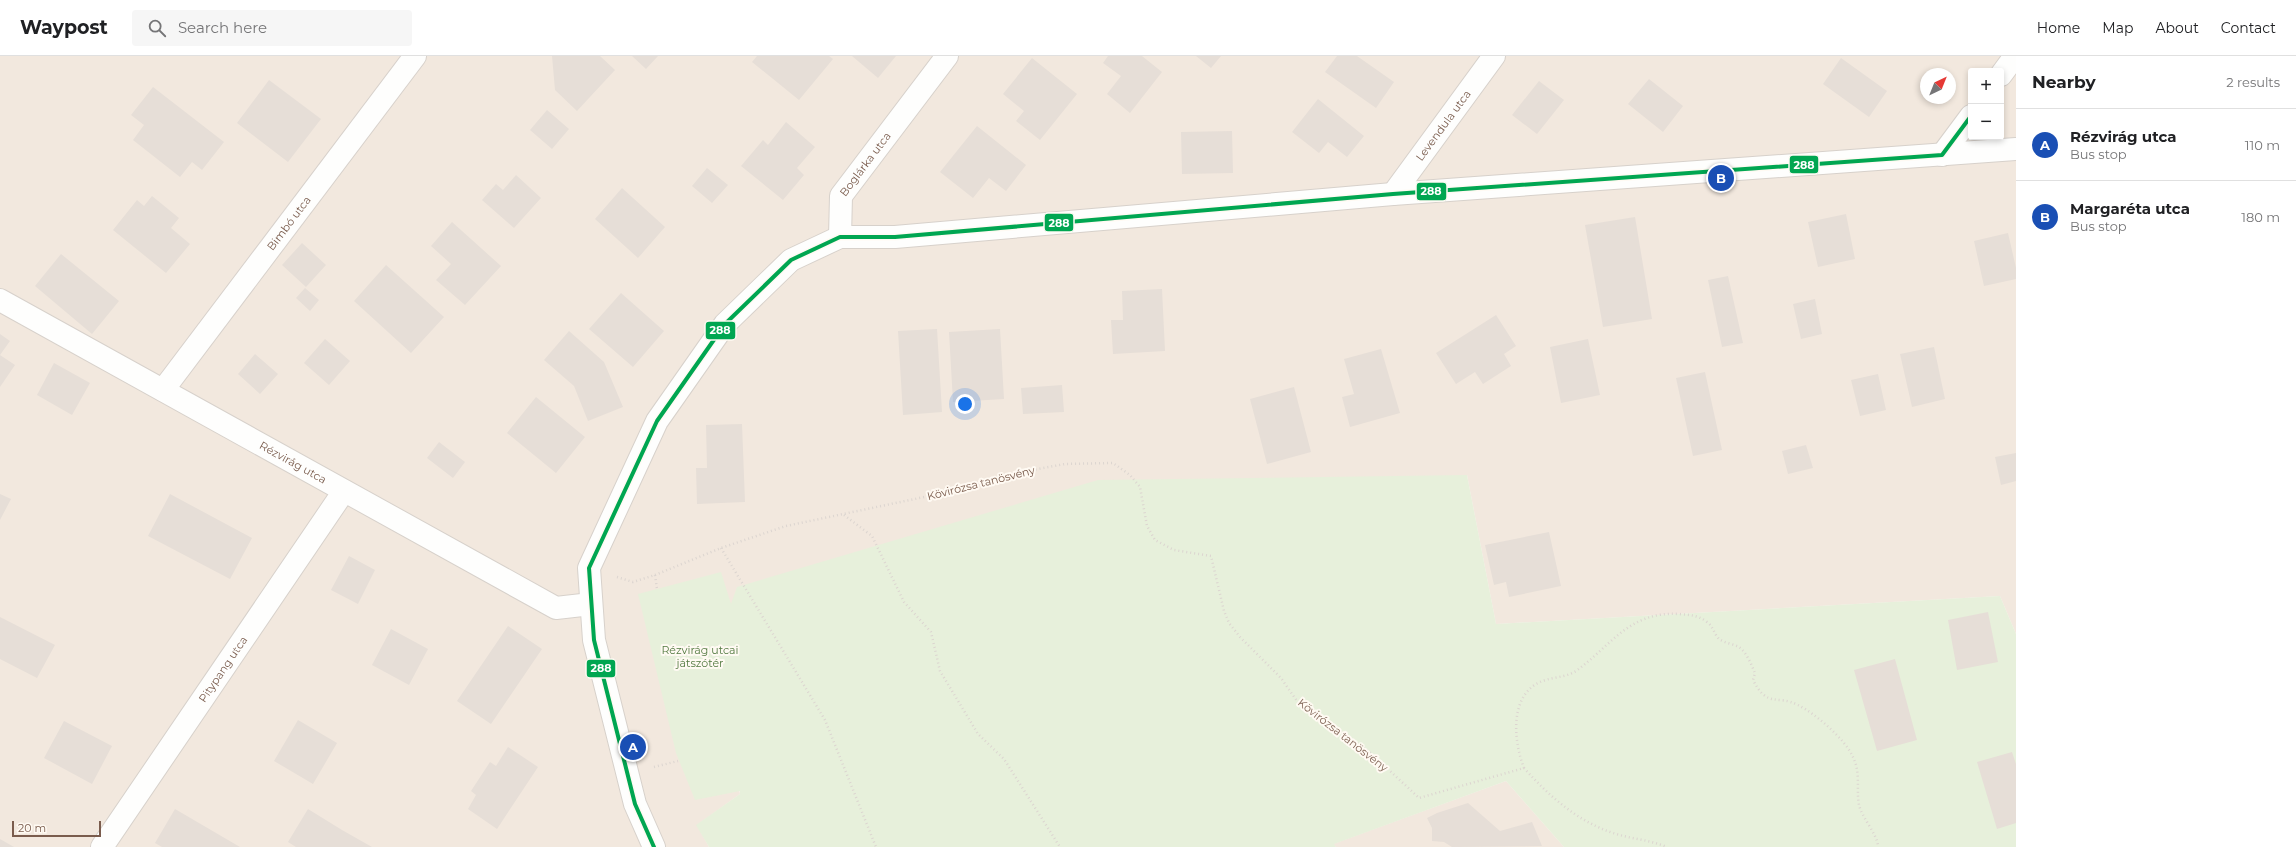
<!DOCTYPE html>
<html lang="en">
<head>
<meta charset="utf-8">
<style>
	:root { --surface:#fff; --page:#f6f6f6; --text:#202124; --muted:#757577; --line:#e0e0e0; --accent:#5c5450 }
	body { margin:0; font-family:Montserrat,sans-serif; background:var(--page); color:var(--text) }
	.controls { position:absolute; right:12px; top:12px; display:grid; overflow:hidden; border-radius:4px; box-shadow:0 2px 6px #0003 }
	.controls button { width:36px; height:36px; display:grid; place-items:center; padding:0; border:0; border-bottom:1px solid var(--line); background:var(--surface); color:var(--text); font:20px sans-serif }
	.compass { position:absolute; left:1920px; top:12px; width:36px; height:36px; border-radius:50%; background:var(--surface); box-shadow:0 2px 6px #0003; rotate:43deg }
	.scale { position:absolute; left:12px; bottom:10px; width:89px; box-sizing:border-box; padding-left:4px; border:2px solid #7a5c4d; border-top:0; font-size:11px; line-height:14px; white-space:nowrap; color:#7a5c4d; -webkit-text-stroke:3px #fffaf3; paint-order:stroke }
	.you { position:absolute; left:965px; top:348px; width:14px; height:14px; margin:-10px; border:3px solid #fff; border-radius:50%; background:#1a73e8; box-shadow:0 0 0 6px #1a73e833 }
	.badge { display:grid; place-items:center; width:26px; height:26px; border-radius:50%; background:var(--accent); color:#fff; font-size:13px; font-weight:700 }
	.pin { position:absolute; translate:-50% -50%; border:2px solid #fff; box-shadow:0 1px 4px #0006 }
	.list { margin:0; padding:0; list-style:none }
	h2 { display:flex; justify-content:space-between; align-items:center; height:52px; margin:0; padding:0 16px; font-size:17px }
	h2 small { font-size:13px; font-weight:400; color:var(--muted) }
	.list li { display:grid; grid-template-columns:26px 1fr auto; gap:12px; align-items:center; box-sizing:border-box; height:72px; padding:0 16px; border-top:1px solid var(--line) }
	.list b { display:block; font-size:15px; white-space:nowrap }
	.list p { margin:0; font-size:13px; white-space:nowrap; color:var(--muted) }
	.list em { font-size:13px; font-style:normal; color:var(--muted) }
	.icon { flex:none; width:22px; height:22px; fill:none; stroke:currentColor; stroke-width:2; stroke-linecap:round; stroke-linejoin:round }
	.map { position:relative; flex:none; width:2016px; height:791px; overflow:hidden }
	header { display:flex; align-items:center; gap:24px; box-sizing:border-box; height:56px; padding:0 20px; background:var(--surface); border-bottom:1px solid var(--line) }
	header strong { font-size:19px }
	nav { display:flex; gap:22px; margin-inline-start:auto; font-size:14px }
	.search { width:280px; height:36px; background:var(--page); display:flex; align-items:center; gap:10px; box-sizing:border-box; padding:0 14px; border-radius:4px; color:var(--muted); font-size:15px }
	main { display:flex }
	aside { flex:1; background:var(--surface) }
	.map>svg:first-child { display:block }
	.residential { fill:#f2e8de; fill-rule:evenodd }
	.green { fill:#e7f0db }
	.building { fill:#e6ded7 }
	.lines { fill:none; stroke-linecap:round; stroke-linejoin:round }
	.street-casing { stroke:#d7d1cb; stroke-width:24 }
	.path { stroke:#dcd5d0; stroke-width:2.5; stroke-dasharray:1 3; stroke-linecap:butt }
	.street { stroke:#fefefd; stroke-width:22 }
	.bus-1-casing { stroke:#fffaf3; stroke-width:7 }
	.bus-1 { stroke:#00a651; stroke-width:4 }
	.labels { text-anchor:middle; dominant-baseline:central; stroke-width:4; stroke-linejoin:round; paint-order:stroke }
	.street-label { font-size:11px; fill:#7a5c4d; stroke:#fffaf3 }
	.park-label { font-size:11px; fill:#537a41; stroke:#fffaf3 }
	.line-badge { stroke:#fffaf3; stroke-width:1.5 }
	.badge-label { font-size:11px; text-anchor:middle; font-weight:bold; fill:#fff }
</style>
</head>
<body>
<header>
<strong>Waypost</strong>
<div class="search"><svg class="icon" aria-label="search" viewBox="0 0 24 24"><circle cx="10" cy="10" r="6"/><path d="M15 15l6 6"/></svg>Search here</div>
<nav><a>Home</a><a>Map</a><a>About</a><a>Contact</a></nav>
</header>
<main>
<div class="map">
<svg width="2016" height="791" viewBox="0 0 2016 791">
	<rect width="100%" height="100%" fill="#f9f5f0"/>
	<!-- residential -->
	<path class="residential" d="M0 0H2016V578L2000 540 1496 568 1467 419 713 605 740 738 697 769 709 791H0ZM1971 15H2001V81H1971ZM1926 18H1950V42H1926Z
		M1506 725 1564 791H1336L1333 788Z"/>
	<!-- green -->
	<path class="green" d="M1467 419 1496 568 2000 540 2016 578V791H1564L1506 725 1334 788 1336 791H709L696 769 740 738V735L695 744 676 697 638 538 721 516 731 548 737 531 1098 424Z"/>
	<!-- building -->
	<path class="building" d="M552 0H600L615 14 577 55 555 34Z
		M632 0H658L646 13Z
		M757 0H829L833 3 799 44 752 6Z
		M852 0H896L878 22Z
		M1108 0H1142L1162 16 1130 57 1107 38 1121 20 1103 7Z
		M1196 0H1221L1211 12Z
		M1337 0H1357L1394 26 1376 52 1325 16Z
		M1032 2 1077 38 1040 84 1016 65 1024 55 1003 38Z
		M1841 2 1887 35 1869 61 1823 28Z
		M1649 23 1683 50 1663 76 1628 48Z
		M269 24 321 63 288 106 237 67Z
		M1539 25 1564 44 1537 78 1512 59Z
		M153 31 224 86 202 114 192 106 180 121 133 84 144 69 131 59Z
		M1318 43 1364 80 1347 101 1328 86 1319 97 1292 76Z
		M547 54 569 73 552 93 530 74Z
		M786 66 815 91 797 112 804 119 783 144 741 110 763 84 768 89Z
		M977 70 1026 109 1006 135 989 122 973 142 940 116Z
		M1232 75 1233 117 1182 118 1181 76Z
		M707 112 728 129 712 147 692 130Z
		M516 119 541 142 514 172 482 144 496 128 503 134Z
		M622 132 665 171 638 202 595 163Z
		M152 140 179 162 171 172 190 188 166 217 113 174 137 144 144 150Z
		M1846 158 1855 203 1818 211 1808 166Z
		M1635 161 1652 263 1603 271 1585 169Z
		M452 166 501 210 465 249 436 224 451 208 431 190Z
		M2008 177 2016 212V223L1984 230 1974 185Z
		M302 187 326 209 306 231 282 209Z
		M61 198 119 245 92 278 35 230Z
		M386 209 444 261 411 297 354 245Z
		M1728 220 1743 287 1722 291 1708 224Z
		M305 232 319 244 310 255 296 242Z
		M1162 233 1165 295 1113 298 1111 264H1123L1122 235Z
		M621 237 664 275 633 311 589 273Z
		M1815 243 1822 278 1801 283 1793 248Z
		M1496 259 1516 290 1504 298 1511 310 1483 328 1475 316 1456 328 1436 297Z
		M937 273 942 356 903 359 898 275Z
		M1000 273 1004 343 953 346 949 276Z
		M569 275 604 306 623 351 588 365 574 330 544 304Z
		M0 278 10 285 0 299 15 309 0 331Z
		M325 283 350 305 329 329 304 307Z
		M1588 283 1600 339 1561 347 1550 291Z
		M1934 291 1945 343 1912 351 1900 298Z
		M1381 293 1400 357 1350 371 1342 341 1354 338 1344 303Z
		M255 298 278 318 260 338 238 318Z
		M54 307 90 327 72 359 37 339Z
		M1705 316 1722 394 1693 400 1676 322Z
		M1878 318 1886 354 1860 360 1851 324Z
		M1062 329 1064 356 1023 358 1021 332Z
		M1294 331 1311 396 1267 408 1250 343Z
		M536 341 585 381 556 417 507 377Z
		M742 368 745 446 697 448 696 412H707L706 369Z
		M439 386 465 406 453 422 427 402Z
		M1806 389 1813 412 1788 418 1782 395Z
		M2016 397V425L2001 429 1995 401Z
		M0 438 11 443 0 464Z
		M170 438 252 482 230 523 148 480Z
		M1549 476 1561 530 1509 541 1506 526 1494 529 1485 489Z
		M349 500 375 514 358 548 331 534Z
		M1988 556 1998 606 1957 614 1948 564Z
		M0 561 55 589 37 622 0 603Z
		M508 570 542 593 491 668 457 645Z
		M391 573 428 593 409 629 372 609Z
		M1895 603 1917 684 1877 695 1854 614Z
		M298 664 337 687 313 728 274 705Z
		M64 665 112 690 92 728 44 702Z
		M508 691 538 711 497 773 468 753 476 739 471 735 490 706 496 710Z
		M2012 696 2016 708V767L1997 773 1977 706Z
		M1468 747 1500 775 1532 766 1542 790 1452 791 1444 786 1432 785V772L1427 762 1437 757Z
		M175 753 240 791H162L155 787Z
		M308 753 342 774 372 791H296L288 786Z
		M0 783 14 791H0Z"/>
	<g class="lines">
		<defs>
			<g id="street">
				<path d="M2001 19 2015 0"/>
				<path d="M1942 99 1971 60"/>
				<path id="s1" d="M1393 138 1494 0"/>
				<path id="s2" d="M840 181 841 140 947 0"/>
				<path id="s3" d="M0 244 556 552 591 548"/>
				<path id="s4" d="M163 334 415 0"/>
				<path id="s5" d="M102 791 344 435"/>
				<path d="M654 791 635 748 594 584 589 512 657 365 725 268 791 204 840 181H895L1393 138 2016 93"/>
			</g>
		</defs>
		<!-- street casing -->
		<use href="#street" class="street-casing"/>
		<!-- path -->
		<path class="path" d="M844 459 872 480 904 546 931 576 940 615 978 678 1004 703 1060 791
			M721 492 825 664 876 791
			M655 519 721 492 786 470 948 436 1005 419 1065 408 1113 407 1130 419 1140 431 1147 470 1155 484 1174 494 1211 500 1224 555 1229 567 1240 581 1281 622 1299 648 1316 657 1373 699 1419 742 1524 712C1550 741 1578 766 1616 778 1633 783 1650 784 1667 791
			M617 521 633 526 655 519 657 533
			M654 711 678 705
			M1524 712C1514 687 1509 642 1538 627 1549 621 1565 622 1576 615 1611 590 1629 555 1679 558 1690 559 1698 559 1707 566 1713 570 1714 578 1719 583 1725 587 1733 588 1739 591 1747 597 1751 608 1755 617L1753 624C1768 653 1777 638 1798 649 1816 658 1845 683 1853 701 1861 717 1856 733 1859 749 1862 762 1878 779 1878 791"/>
		<!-- street -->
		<use href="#street" class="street"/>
		<defs>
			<path id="bus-1" d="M654 791 635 748 594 584 589 512 657 365 725 268 791 204 840 181H895L1393 138 1942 99 1971 60"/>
		</defs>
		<!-- bus-1 casing -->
		<use href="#bus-1" class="bus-1-casing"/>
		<!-- bus-1 -->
		<use href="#bus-1" class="bus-1"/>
	</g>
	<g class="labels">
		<!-- street labels -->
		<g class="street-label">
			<text stroke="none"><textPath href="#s1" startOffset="85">Levendula utca</textPath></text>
			<text stroke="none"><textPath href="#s2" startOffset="81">Boglárka utca</textPath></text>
			<text stroke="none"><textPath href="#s4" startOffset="209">Bimbó utca</textPath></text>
			<text stroke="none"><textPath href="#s3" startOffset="335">Rézvirág utca</textPath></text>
			<text transform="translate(981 427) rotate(-14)">Kövirózsa tanösvény</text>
			<text stroke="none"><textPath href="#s5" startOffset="215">Pitypang utca</textPath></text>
			<text transform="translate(1343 679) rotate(38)">Kövirózsa tanösvény</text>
		</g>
		<!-- park labels -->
		<g class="park-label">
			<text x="700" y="594">Rézvirág utcai<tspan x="700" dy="13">játszótér</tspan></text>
		</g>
	</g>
	<g class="line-badge">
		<rect x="1789" y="99" width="30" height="19" rx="4" fill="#00a651"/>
		<rect x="1416" y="126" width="31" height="19" rx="4" fill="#00a651"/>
		<rect x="1044" y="157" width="30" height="19" rx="4" fill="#00a651"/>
		<rect x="705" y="265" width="31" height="19" rx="4" fill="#00a651"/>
		<rect x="586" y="603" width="30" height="19" rx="4" fill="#00a651"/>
	</g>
	<g class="badge-label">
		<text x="1804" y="113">288</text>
		<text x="1431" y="139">288</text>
		<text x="1059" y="171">288</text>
		<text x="720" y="278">288</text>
		<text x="601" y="616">288</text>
	</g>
</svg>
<div class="controls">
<button>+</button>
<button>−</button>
</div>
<svg class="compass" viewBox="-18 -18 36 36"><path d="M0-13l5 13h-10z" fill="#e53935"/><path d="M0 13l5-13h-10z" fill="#757577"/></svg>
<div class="scale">20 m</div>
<div class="you"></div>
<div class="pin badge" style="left:633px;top:691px;background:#1a4fb4">A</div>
<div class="pin badge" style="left:1721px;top:122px;background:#1a4fb4">B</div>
</div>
<aside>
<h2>Nearby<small>2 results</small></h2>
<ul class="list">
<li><span class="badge" style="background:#1a4fb4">A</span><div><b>Rézvirág utca</b><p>Bus stop</p></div><em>110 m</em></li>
<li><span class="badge" style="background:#1a4fb4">B</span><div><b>Margaréta utca</b><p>Bus stop</p></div><em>180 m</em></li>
</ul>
</aside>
</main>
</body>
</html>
